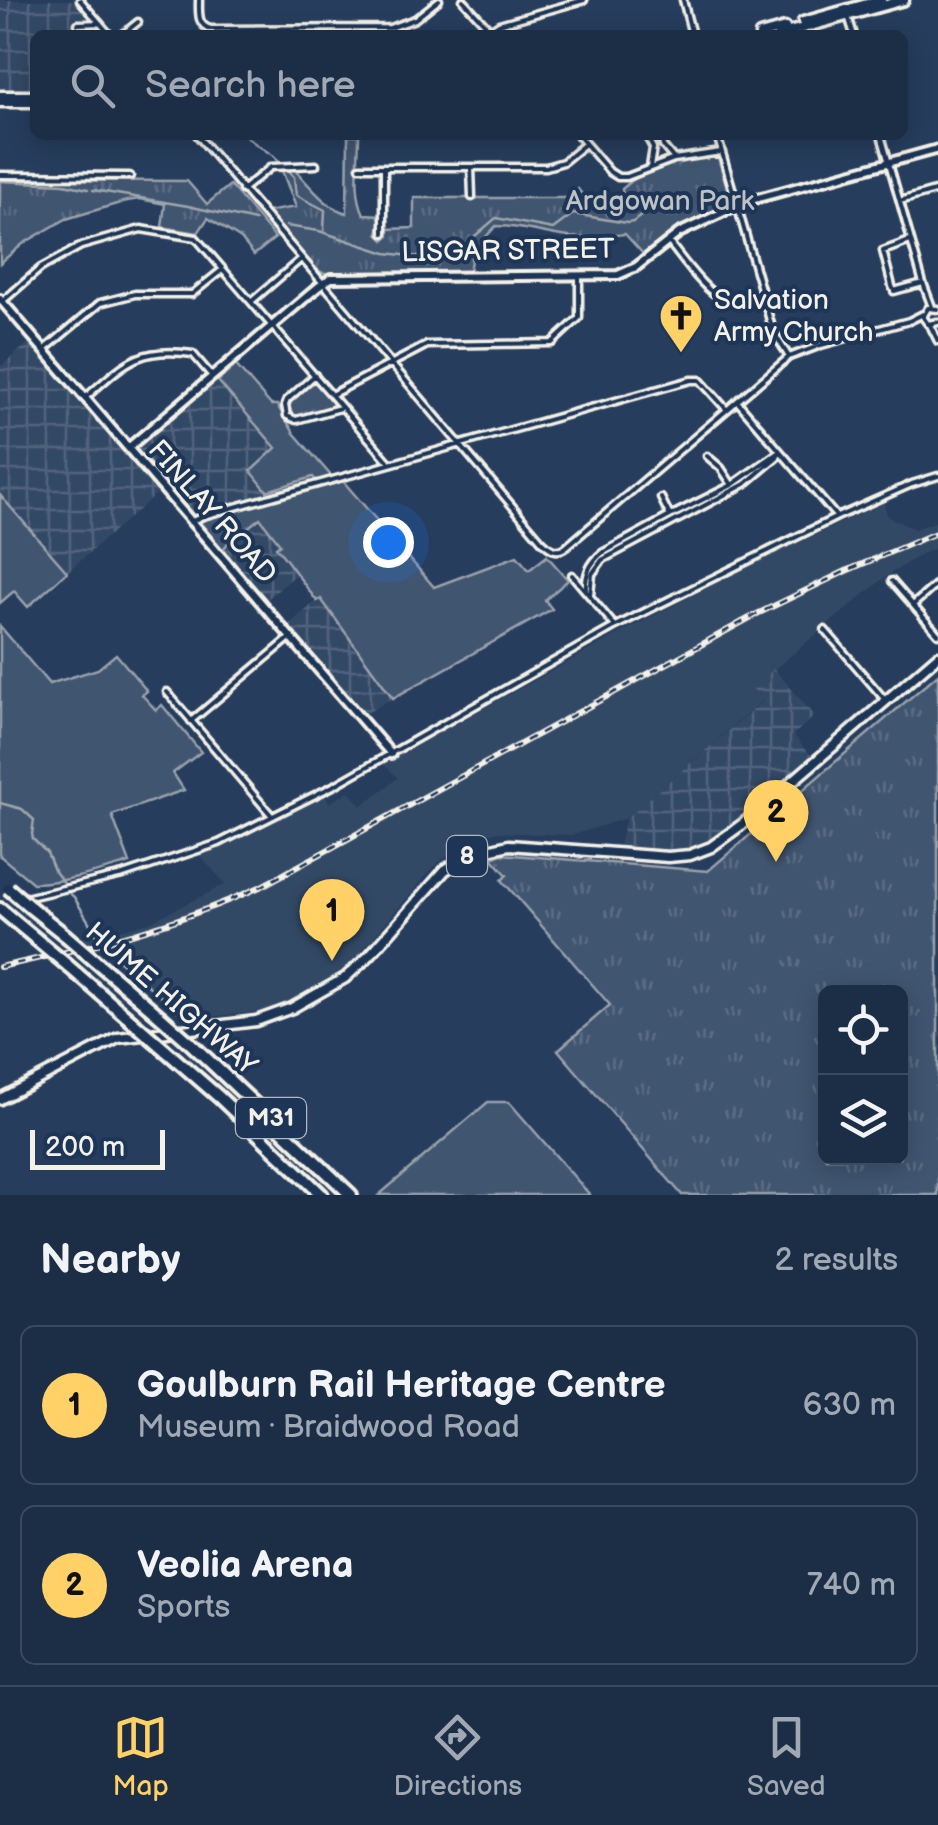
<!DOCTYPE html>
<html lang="en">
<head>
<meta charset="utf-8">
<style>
	:root { --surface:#1c2e46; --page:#25364d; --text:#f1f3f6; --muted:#a0a8b3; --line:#3a4a5f; --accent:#ffd166 }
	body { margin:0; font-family:"Balsamiq Sans",sans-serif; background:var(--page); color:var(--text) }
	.controls { position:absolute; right:30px; bottom:30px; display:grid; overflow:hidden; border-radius:15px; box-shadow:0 5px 25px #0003 }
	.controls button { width:90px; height:90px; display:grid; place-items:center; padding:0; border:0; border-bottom:2px solid var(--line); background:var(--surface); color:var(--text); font:50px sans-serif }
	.scale { position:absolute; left:30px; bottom:25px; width:135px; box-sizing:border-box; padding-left:10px; border:5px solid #f4f1e8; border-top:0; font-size:28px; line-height:35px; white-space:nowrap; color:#f4f1e8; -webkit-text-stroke:8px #1d3557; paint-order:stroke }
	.you { position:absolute; left:388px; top:542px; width:35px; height:35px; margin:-25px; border:8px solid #fff; border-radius:50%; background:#1a73e8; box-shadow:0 0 0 15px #1a73e833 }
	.badge { display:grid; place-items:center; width:65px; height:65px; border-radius:50%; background:var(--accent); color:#111; font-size:32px; font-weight:700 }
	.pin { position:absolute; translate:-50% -82px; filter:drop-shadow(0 2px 5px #0008) }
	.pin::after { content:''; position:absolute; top:52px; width:35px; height:30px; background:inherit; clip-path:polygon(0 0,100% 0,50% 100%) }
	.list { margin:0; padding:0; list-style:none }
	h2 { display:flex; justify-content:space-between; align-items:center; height:130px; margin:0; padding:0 40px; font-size:42px }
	h2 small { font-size:32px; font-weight:400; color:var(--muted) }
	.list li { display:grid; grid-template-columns:65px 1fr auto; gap:30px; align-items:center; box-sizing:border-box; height:160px; margin:0 20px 20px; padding:0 20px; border:2px solid var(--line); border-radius:15px }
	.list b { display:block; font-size:38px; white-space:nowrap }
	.list p { margin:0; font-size:32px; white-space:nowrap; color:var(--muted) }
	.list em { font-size:32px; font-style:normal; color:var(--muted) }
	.icon { flex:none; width:55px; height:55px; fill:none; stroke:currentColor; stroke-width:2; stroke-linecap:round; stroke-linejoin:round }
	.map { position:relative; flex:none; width:938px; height:1195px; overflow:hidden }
	.search { position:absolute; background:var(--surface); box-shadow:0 5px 25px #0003; left:30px; right:30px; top:30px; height:110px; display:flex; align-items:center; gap:25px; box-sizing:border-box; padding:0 35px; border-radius:15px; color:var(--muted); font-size:38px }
	.sheet { height:490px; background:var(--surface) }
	nav { display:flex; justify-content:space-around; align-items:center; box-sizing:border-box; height:140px; border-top:2px solid var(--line); background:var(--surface); font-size:28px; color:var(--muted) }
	nav a { display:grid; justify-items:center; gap:5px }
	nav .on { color:var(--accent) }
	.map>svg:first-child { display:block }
	.built { fill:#334966 }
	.industrial { fill:url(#industrial-grid) }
	.green { fill:#40546f; stroke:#9aa2ac; stroke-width:2.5 }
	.park { fill:url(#park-tufts); stroke:#9aa2ac; stroke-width:2.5; fill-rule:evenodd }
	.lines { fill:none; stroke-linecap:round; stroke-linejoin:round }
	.stream { stroke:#9fa7ae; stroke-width:2.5 }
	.street-casing { stroke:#f4f1e8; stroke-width:11 }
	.secondary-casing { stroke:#f4f1e8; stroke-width:14 }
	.primary-casing { stroke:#f4f1e8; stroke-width:15 }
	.highway-casing { stroke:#f4f1e8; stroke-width:18 }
	.street { stroke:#1d3557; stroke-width:4 }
	.secondary { stroke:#1d3557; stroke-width:6 }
	.primary { stroke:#1d3557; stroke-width:8 }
	.highway { stroke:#1d3557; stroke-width:10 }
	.rail-casing { stroke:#f4f1e8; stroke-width:6 }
	.rail { stroke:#1d3557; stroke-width:2.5; stroke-dasharray:8; stroke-linecap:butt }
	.highway-bridge-casing { stroke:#f4f1e8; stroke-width:18; stroke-linecap:butt }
	.highway-bridge { stroke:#1d3557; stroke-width:10 }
	.labels { text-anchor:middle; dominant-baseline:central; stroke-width:8; stroke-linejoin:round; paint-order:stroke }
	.shield { fill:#1d3557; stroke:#b4b9bc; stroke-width:2.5 }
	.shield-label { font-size:25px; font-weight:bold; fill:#f4f1e8 }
	.park-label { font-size:28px; fill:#bec2c4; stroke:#1d3557 }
	.street-label { font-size:28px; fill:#f4f1e8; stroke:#1d3557 }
	.poi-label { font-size:28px; fill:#f4f1e8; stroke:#1d3557; text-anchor:start }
</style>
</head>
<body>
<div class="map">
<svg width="938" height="1195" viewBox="0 0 938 1195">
	<defs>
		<pattern id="industrial-grid" width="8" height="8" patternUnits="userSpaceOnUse" patternTransform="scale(2.5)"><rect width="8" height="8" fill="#334966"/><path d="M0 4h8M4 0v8" fill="none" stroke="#51647c"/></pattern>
		<pattern id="park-tufts" width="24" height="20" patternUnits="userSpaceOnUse" patternTransform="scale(2.5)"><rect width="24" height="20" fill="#40546f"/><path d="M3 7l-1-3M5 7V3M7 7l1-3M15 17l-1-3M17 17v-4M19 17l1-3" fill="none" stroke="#5c6d84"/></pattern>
	</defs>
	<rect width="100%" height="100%" fill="#263d5d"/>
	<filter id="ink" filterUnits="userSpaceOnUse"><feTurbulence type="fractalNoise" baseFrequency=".01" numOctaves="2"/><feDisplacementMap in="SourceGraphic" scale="20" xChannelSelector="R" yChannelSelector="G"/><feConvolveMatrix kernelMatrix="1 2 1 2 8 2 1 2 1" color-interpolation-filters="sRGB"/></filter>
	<g filter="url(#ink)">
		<!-- built -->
		<path class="built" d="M884 503 887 516 914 529 938 521V548L923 553 884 578 753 687 763 700 626 818 573 835 493 832 438 862 345 970 277 1010 190 1019 107 947 94 949 81 938 103 935 152 921 226 884 200 856 325 796 330 803 349 791 361 806 398 778 383 764 628 629 761 560Z"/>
		<!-- industrial -->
		<path class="industrial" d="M0 0H75L105 35H35V92H0Z
			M31 341 160 491 67 572 0 495V367Z
			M230 365 264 404 317 482 193 515 187 512 136 453 135 449Z
			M260 517 280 544 277 548 298 573 264 602 221 552 228 543Z
			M320 598 393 698 365 714 362 715 286 627Z
			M774 669 815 716 793 735 813 758 714 842 691 851 677 853 618 849 626 818 763 701 752 688Z"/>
		<!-- green -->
		<path class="green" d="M233 362 271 405H277L294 433 332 477 317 482 313 477 267 491 251 471 276 448 218 381 232 369 230 365Z
			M343 481 434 587 517 556 529 570 547 556 568 580 545 600 552 609 393 698 321 599 317 601C303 583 291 565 276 547L280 544 260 518 228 543 221 552 199 525 200 521 208 516Z
			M0 495 67 572 28 607 14 591 0 603Z
			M0 626 49 684 98 669 116 654 147 691 142 695 156 710 162 705 201 752 173 773 184 790 112 815 130 863C98 872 67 882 33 883L0 856Z
			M488 1102H509L590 1195H379Z"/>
		<!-- park -->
		<path class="park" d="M348 135H359C359 159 353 193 364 214L382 215 378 234 384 240 389 236 388 229 414 228V198H567L578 189 592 207 609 210 623 198 622 189C646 167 685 152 718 158L730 198 726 205 675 231 645 256 625 234C606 236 588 240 569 237 544 234 521 226 496 226L472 252 469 273H323L316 269 266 212 296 207 281 168H293C309 184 325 208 347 213Z
			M0 180 187 181 207 204 230 185 275 238 254 255 241 239 208 218 198 233 162 227 165 204 140 199 127 201 66 219 24 243 0 263Z
			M312 382C322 383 334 397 332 407L305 416H295C280 404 301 389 312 382Z
			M938 674V1195H682L558 1050 610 1005 502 880 507 875 492 858 501 854 708 871ZM826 992H900V1158H826Z"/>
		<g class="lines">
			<!-- stream -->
			<path class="stream" d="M245 135C254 145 268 150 278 160
				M290 172 294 177 296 195 325 210 324 230
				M0 181 64 184 88 189
				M93 190 188 206 255 221
				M286 226 319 231 386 253 437 259 469 247 475 236 496 218 553 229 573 214 627 223 633 222 651 208
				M0 803 22 809 34 820 32 834 33 839 47 853 54 870 65 885
				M68 892 74 897 99 939
				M103 947 179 1012 197 1024
				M204 1032 213 1042"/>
			<defs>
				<path id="street" d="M80 0 110 35
					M199 0C199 12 197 26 211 29L390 28 415 19 439 0
					M463 0 495 35
					M683 0 692 35
					M848 16 854 35
					M78 24 100 23
					M490 30 499 24 584 0
					M122 35 138 22
					M197 135 542 541C550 549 557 554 566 547L789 357 821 345 909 321 923 314
					M578 135 610 172 618 177H627L674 159 721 152
					M646 135 653 148 650 167
					M661 135 663 146 674 159
					M717 135 773 331 789 357
					M881 135 923 283 932 307
					M360 167H546L563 162 585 144
					M471 167 472 197
					M0 175 130 176
					M242 190 271 167 316 165
					M900 201 938 190
					M384 233V167
					M668 241C681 257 709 299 730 301 740 302 751 296 761 293
					M910 241 883 251 892 286 894 291 923 283
					M4 300 41 268 81 246 141 229 196 238 390 463
					M252 301 301 259
					M938 309 928 308 923 317 928 324 938 322
					M930 325 938 341
					M44 350 100 303 135 294H192L222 270
					M315 375 287 400 285 405 287 416 296 420 340 408
					M333 394 427 345 552 343 579 318V276
					M85 398C124 364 137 346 193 354L211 375
					M737 401 835 515
					M707 456 721 468 732 485
					M661 498 670 516
					M190 522 203 516 691 380H700L727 410
					M572 575 614 625
					M892 581 938 634
					M586 591C585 575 589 564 602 553L670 516 732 485 779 452
					M590 595 592 574 602 560 745 484 777 457 779 452
					M913 605 938 583
					M825 630 886 701
					M167 692 272 816
					M191 721 290 638
					M25 898 123 875 219 843 335 785 616 626 837 517 912 484 938 476"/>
				<path id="secondary" d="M0 299 391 754
					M128 448 318 287 331 278 618 275 636 267 679 233 747 201 938 149"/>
				<path id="primary" d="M803 22 881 0
					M760 35 785 28
					M778 35 904 0
					M0 96H35
					M0 102H35
					M0 1099 118 1038 256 1021 292 1008 345 978 369 956 445 870 471 854 509 845 668 857 690 855 711 847 744 823 938 656"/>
				<path id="highway" d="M30 907 65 935
					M0 909 36 939
					M93 959 162 1018
					M67 965 126 1016
					M189 1042 351 1195
					M165 1050 219 1097 322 1195"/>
			</defs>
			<!-- street casing -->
			<use href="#street" class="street-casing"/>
			<!-- secondary casing -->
			<use href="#secondary" class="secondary-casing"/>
			<!-- primary casing -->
			<use href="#primary" class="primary-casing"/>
			<!-- highway casing -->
			<use href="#highway" class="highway-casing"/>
			<!-- street -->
			<use href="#street" class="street"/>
			<!-- secondary -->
			<use href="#secondary" class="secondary"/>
			<!-- primary -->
			<use href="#primary" class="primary"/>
			<!-- highway -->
			<use href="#highway" class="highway"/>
			<defs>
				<path id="rail" d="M0 967C89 948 179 924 262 886L757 614 846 571 938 532"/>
			</defs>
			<!-- rail casing -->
			<use href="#rail" class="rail-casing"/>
			<!-- rail -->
			<use href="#rail" class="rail"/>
			<defs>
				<path id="highway-bridge" d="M8 888 30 907
					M65 935 93 959
					M36 939 67 965
					M126 1016 165 1050
					M162 1018 189 1042"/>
			</defs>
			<!-- highway-bridge casing -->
			<use href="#highway-bridge" class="highway-bridge-casing"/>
			<!-- highway-bridge -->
			<use href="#highway-bridge" class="highway-bridge"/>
		</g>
	</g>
	<!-- icons -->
	<defs>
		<symbol id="church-pin" viewBox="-11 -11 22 30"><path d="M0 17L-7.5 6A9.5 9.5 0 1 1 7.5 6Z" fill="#ffd166" stroke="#1d3557"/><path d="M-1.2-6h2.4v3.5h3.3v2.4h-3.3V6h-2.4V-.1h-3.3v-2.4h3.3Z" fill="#111"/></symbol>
	</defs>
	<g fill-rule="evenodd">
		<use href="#church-pin" x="656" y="291" width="50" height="68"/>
	</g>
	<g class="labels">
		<!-- shield labels -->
		<g class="shield">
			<rect x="447" y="836" width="40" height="40" rx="8"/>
			<rect x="236" y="1098" width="70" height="40" rx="8"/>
		</g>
		<g class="shield-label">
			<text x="467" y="856">8</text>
			<text x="271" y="1118">M31</text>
		</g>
		<!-- park labels -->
		<g class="park-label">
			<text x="660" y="201">Ardgowan Park</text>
		</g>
		<!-- street labels -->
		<g class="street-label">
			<text transform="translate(508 251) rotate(-1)">LISGAR STREET</text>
			<text transform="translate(212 512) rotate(49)">FINLAY ROAD</text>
			<text transform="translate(171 999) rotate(41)">HUME HIGHWAY</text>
		</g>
		<!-- poi labels -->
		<g class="poi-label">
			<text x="714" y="300">Salvation<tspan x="714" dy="32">Army Church</tspan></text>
		</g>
	</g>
</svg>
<div class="controls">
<button><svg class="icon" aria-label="locate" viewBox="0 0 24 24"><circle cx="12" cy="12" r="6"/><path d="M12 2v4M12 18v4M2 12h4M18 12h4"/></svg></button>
<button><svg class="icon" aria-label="layers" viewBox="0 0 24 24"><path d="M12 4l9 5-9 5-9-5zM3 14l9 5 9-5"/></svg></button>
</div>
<div class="scale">200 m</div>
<div class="you"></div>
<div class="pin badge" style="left:332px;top:961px">1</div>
<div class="pin badge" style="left:776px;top:862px">2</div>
<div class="search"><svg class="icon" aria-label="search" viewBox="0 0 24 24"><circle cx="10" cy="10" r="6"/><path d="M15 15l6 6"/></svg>Search here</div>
</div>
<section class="sheet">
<h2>Nearby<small>2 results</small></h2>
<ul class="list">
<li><span class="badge">1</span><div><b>Goulburn Rail Heritage Centre</b><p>Museum · Braidwood Road</p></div><em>630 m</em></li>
<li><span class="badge">2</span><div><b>Veolia Arena</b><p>Sports</p></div><em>740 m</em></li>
</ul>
</section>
<nav>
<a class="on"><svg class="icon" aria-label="map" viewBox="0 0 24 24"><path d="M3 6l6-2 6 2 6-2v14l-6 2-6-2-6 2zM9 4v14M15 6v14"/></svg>Map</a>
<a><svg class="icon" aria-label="directions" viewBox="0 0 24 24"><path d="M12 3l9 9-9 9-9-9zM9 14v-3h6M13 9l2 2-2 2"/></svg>Directions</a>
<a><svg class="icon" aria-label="saved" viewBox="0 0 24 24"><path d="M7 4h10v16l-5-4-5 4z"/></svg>Saved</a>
</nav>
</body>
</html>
